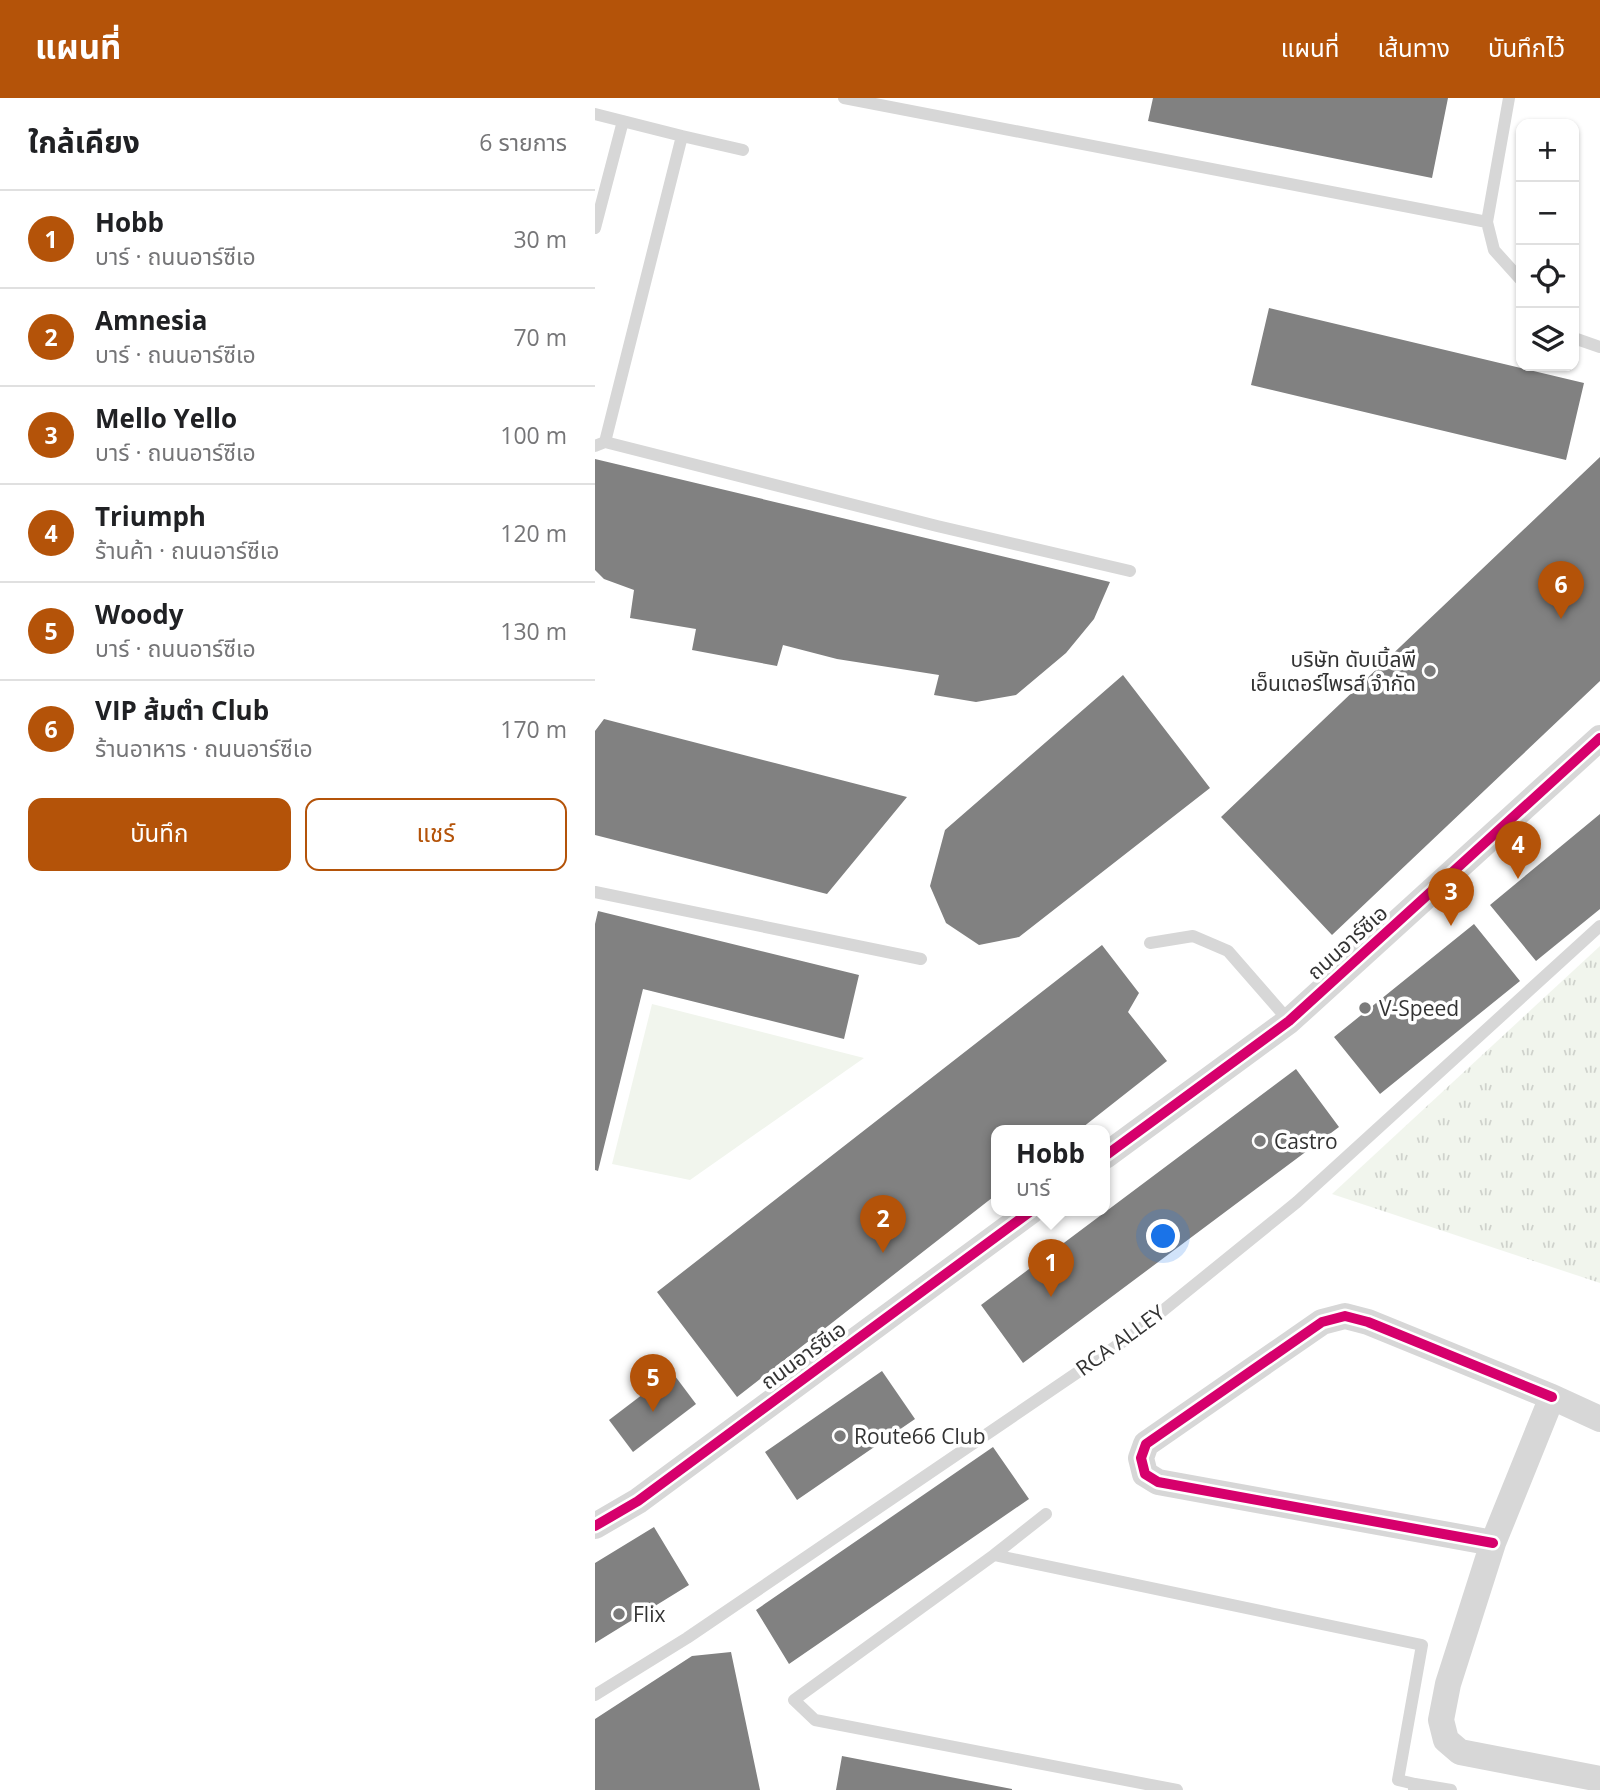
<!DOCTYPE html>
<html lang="th">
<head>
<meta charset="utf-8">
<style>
	:root { --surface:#fff; --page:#f6f6f6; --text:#202124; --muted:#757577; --line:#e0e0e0; --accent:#b45309 }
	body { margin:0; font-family:"Open Sans","Noto Sans Thai",sans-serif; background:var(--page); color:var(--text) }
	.controls { position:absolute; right:21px; top:21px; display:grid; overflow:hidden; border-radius:14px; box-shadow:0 2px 5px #0004 }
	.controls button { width:63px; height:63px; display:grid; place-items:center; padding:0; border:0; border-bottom:2px solid var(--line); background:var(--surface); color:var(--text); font:35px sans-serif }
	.you { position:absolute; left:569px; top:1139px; width:24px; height:24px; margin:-18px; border:5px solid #fff; border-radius:50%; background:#1a73e8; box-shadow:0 0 0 10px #1a73e833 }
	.badge { display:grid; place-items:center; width:46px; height:46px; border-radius:50%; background:var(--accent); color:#fff; font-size:23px; font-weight:700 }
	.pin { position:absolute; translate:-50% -58px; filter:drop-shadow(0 2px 4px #0008) }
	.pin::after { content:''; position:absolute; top:37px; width:24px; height:21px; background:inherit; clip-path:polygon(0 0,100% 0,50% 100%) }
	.popup { position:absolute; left:396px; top:1027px; width:119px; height:91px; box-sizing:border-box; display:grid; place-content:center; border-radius:14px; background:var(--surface); filter:drop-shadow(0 2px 5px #0005); font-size:23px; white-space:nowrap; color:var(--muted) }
	.popup b { font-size:26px; color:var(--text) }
	.popup::after { content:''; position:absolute; left:50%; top:100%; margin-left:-14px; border:14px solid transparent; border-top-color:var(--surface) }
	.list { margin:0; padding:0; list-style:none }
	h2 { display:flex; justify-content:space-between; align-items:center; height:91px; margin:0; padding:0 28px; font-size:30px }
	h2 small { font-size:23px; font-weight:400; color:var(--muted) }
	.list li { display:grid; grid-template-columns:46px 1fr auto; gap:21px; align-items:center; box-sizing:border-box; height:98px; padding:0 28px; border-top:2px solid var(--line) }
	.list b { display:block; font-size:26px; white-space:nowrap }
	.list p { margin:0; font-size:23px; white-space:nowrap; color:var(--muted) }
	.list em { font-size:23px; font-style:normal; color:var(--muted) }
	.actions { display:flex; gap:14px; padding:21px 28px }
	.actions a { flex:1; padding:16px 0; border:2px solid var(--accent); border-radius:14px; text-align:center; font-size:24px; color:var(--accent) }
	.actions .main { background:var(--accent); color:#fff }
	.icon { flex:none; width:38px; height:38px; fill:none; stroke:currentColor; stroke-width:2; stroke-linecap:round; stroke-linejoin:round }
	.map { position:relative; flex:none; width:1005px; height:1692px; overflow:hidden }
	header { display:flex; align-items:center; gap:42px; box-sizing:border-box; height:98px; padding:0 35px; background:var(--accent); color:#fff }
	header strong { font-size:33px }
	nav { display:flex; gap:38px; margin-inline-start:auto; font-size:24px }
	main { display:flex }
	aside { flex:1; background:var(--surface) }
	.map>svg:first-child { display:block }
	.grass { fill:url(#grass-tufts) }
	.park { fill:#f1f5ed }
	.building { fill:#818181 }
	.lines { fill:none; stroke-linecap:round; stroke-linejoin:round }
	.service { stroke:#d7d7d7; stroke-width:12 }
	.minor { stroke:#d7d7d7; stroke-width:26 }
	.cycleway-casing { stroke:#fff; stroke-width:15 }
	.cycleway { stroke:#d6006c; stroke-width:10 }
	.poi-dot { fill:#7a7a7a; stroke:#fff; stroke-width:2.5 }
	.labels { text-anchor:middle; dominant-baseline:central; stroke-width:7; stroke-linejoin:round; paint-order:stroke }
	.poi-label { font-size:21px; fill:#333; stroke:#fff; text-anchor:start }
	.street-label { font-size:21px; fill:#333; stroke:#fff }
</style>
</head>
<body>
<header>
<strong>แผนที่</strong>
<nav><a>แผนที่</a><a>เส้นทาง</a><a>บันทึกไว้</a></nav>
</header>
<main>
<aside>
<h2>ใกล้เคียง<small>6 รายการ</small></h2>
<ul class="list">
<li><span class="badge">1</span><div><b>Hobb</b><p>บาร์ · ถนนอาร์ซีเอ</p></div><em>30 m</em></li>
<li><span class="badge">2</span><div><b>Amnesia</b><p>บาร์ · ถนนอาร์ซีเอ</p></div><em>70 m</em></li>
<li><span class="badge">3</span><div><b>Mello Yello</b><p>บาร์ · ถนนอาร์ซีเอ</p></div><em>100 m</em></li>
<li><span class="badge">4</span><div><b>Triumph</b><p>ร้านค้า · ถนนอาร์ซีเอ</p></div><em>120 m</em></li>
<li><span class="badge">5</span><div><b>Woody</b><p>บาร์ · ถนนอาร์ซีเอ</p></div><em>130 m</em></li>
<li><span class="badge">6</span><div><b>VIP ส้มตำ Club</b><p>ร้านอาหาร · ถนนอาร์ซีเอ</p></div><em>170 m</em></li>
</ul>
<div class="actions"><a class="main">บันทึก</a><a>แชร์</a></div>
</aside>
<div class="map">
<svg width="1005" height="1692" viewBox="0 0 1005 1692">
	<defs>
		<pattern id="grass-tufts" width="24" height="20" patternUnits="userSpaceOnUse" patternTransform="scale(1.75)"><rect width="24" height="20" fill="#f1f5ed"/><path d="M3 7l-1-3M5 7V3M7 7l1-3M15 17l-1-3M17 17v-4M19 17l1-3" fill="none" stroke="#cfd2cc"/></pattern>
	</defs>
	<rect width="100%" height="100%" fill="#fff"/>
	<!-- grass -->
	<path class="grass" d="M1005 848V1185L737 1096Z"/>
	<!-- park -->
	<path class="park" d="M57 906 269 960 95 1082 17 1066Z"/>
	<!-- building -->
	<path class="building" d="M558 0H853L837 80 553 23Z
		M674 210 989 285 971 362 656 287Z
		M1005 359V583L737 837 626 719Z
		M0 361 515 484 499 521 471 555 421 597 381 604 339 597 344 577 242 561 188 547 182 568 97 552 101 531 35 520 39 492 9 481 0 472Z
		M528 577 615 690 424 839 384 847 351 825 335 788 350 732Z
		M9 621 312 699 232 796 0 737V633Z
		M1005 716V811L941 863 895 807Z
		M3 813 264 877 249 941 48 891 3 1073 0 1072V826Z
		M879 826 925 883 785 996 739 939Z
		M507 847 544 895 533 914 572 963 483 1033H402V1096L142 1299 62 1194Z
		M701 971 744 1029 428 1265 386 1207Z
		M287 1273 320 1321 202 1402 170 1354Z
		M77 1274 101 1306 38 1354 14 1322Z
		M398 1349 434 1401 194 1566 161 1512Z
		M59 1429 94 1487 0 1545V1465Z
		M136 1554 165 1692H0V1621L97 1558Z
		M247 1658 417 1691V1692H241Z"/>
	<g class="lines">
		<!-- service -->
		<path class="service" d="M249 0 892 124
			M914 0 892 124 899 152 926 182
			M0 16 87 38 10 344
			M87 38 148 52
			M0 130 28 23
			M979 240 1005 249
			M0 348 10 344 342 428 535 473
			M0 794 326 861
			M555 845 598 838 633 853 694 923
			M451 1416 399 1457 199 1602 220 1622 582 1692
			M399 1457 827 1547 803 1682 820 1686
			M0 1597 92 1540 539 1236 702 1104 1005 828
			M819 1691 820 1686 856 1692"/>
		<!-- minor -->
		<path class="minor" d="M510 1058 694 923 1005 640
			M1005 1321 957 1299 898 1445 853 1586 846 1622 851 1642 865 1654 1005 1681
			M0 1428 43 1403 436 1113
			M898 1445 563 1384 550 1376 546 1360 551 1346 727 1224 750 1218 773 1224 957 1299"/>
		<defs>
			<path id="cycleway" d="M510 1058 694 923 1005 640
				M0 1428 43 1403 436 1113
				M898 1445 563 1384 550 1376 546 1360 551 1346 727 1224 750 1218 773 1224 957 1299"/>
		</defs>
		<!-- cycleway casing -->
		<use href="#cycleway" class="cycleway-casing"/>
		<!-- cycleway -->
		<use href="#cycleway" class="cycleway"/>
	</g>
	<!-- markers -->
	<g class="poi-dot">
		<circle cx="835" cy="573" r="7"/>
		<circle cx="770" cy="910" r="7"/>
		<circle cx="665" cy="1043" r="7"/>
		<circle cx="245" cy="1338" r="7"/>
		<circle cx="24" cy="1516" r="7"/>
	</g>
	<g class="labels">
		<!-- poi labels -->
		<g class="poi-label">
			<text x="821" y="561" text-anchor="end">บริษัท ดับเบิ้ลพี<tspan x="821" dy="24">เอ็นเตอร์ไพรส์ จำกัด</tspan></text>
			<text x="784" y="910">V-Speed</text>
			<text x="679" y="1043">Castro</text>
			<text x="259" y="1338">Route66 Club</text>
			<text x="38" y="1516">Flix</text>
		</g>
		<!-- street labels -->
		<g class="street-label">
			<text transform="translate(752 844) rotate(-42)">ถนนอาร์ซีเอ</text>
			<text transform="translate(525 1242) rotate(-36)">RCA ALLEY</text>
			<text transform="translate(208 1257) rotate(-36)">ถนนอาร์ซีเอ</text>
		</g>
	</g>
</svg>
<div class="controls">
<button>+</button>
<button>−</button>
<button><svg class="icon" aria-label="locate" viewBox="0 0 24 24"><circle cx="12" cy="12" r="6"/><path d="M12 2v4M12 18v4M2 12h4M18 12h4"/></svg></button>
<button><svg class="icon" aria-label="layers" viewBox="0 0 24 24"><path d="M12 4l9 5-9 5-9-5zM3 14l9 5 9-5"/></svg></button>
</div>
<div class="you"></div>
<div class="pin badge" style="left:456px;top:1199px">1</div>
<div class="popup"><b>Hobb</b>บาร์</div>
<div class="pin badge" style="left:288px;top:1155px">2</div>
<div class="pin badge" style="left:856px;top:828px">3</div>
<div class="pin badge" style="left:923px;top:781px">4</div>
<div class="pin badge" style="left:58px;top:1314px">5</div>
<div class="pin badge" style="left:966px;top:521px">6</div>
</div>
</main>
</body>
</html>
